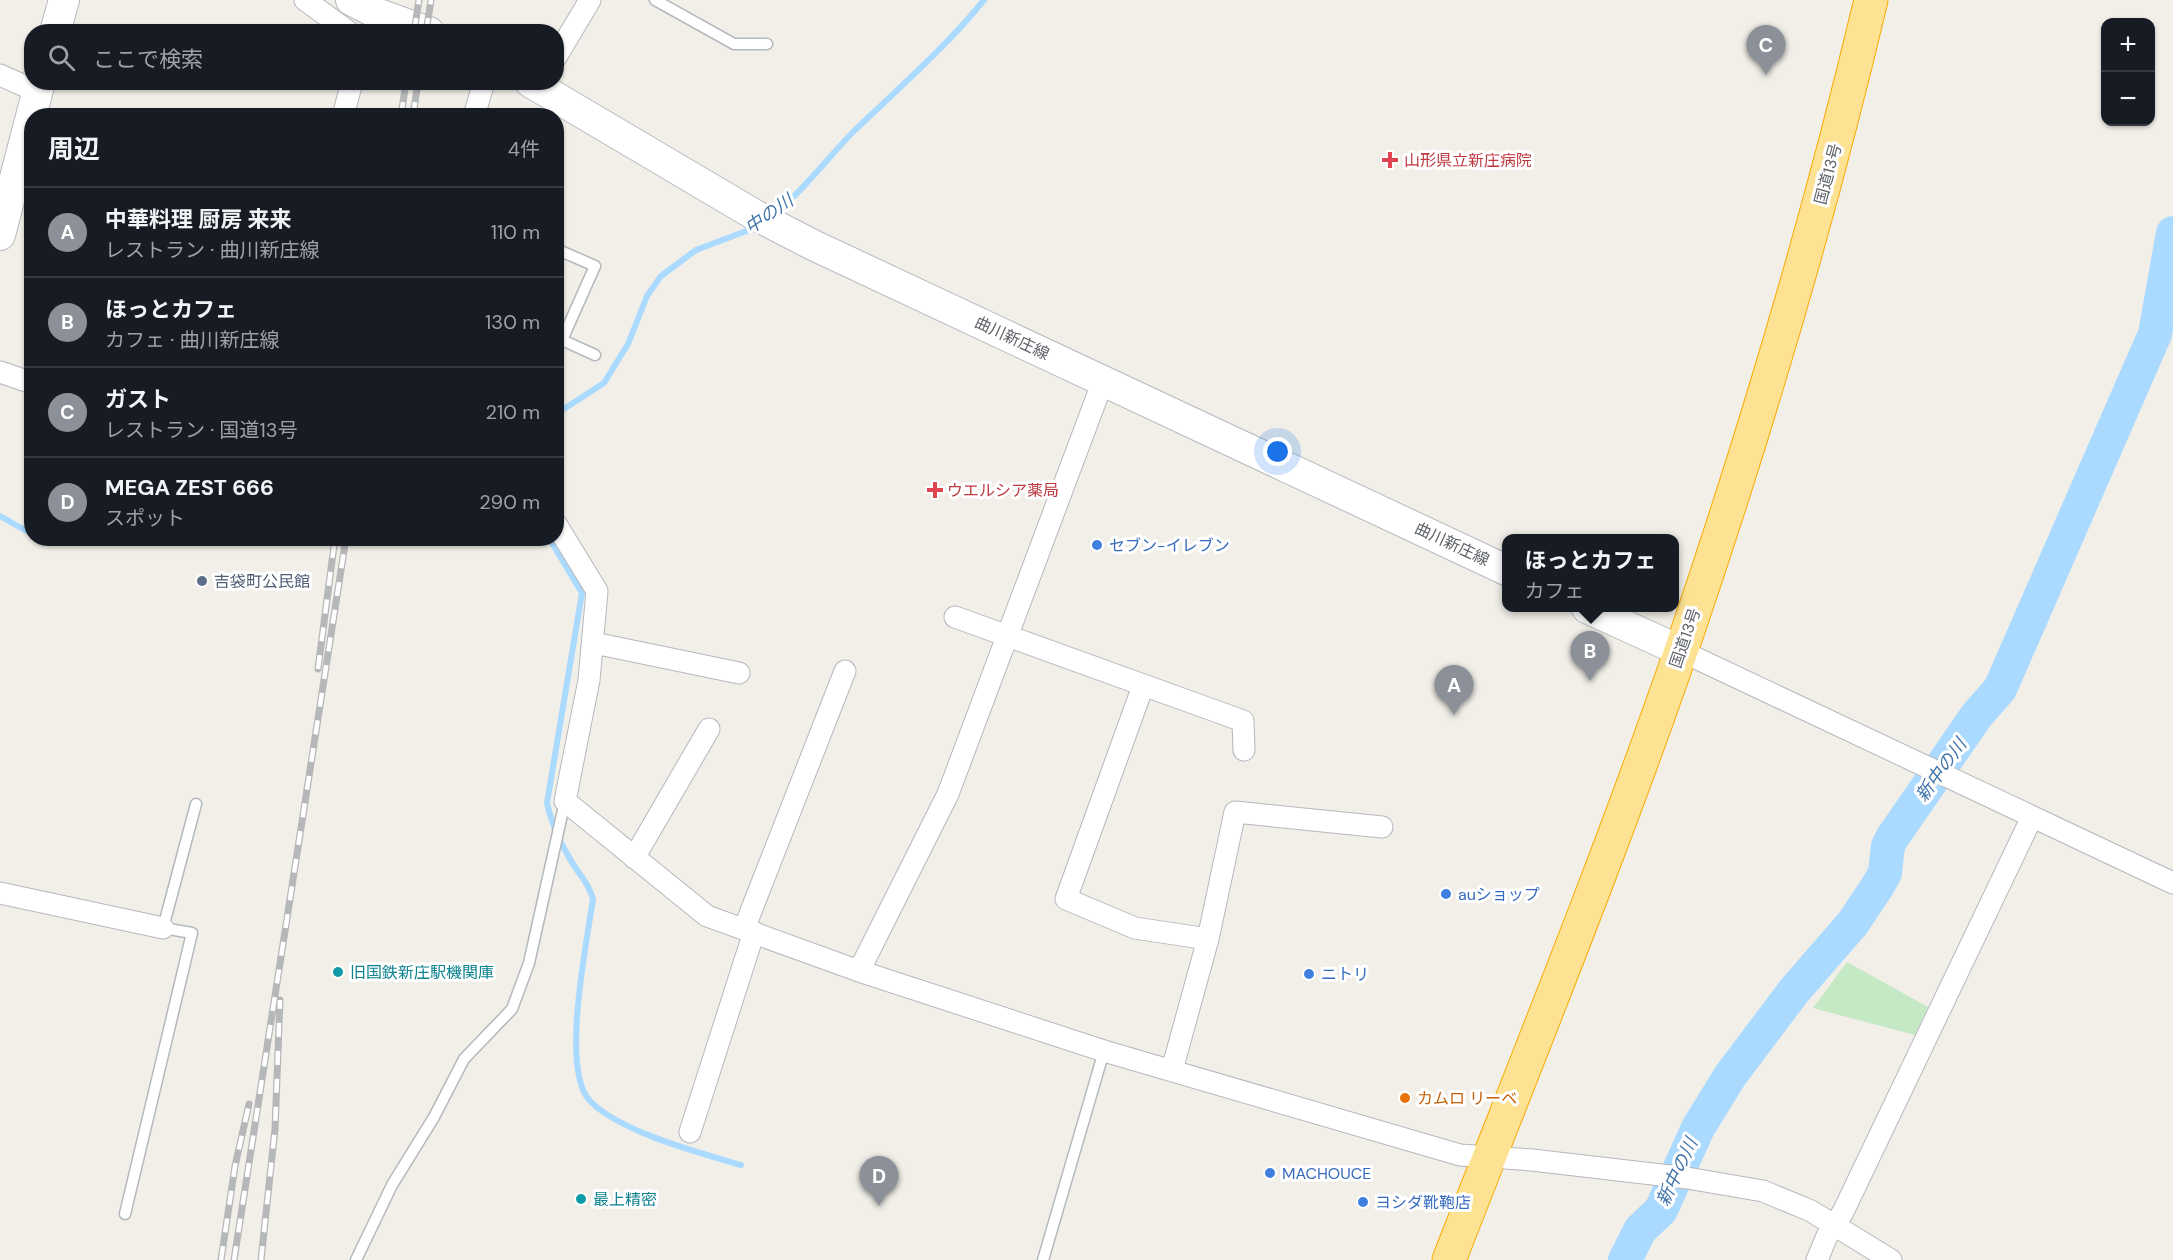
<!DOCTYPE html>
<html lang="ja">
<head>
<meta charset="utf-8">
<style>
	:root { --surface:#171b24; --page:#20242c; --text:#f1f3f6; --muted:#9ea1a6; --line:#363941; --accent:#8c9099 }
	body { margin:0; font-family:"DM Sans","Noto Sans JP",sans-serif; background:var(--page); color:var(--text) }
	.controls { position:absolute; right:18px; top:18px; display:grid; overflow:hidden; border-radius:12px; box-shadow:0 2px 4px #0004 }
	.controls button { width:54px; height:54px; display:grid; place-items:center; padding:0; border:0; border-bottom:2px solid var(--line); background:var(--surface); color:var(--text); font:30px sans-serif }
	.you { position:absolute; left:1278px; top:452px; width:21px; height:21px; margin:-15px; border:4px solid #fff; border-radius:50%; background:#1a73e8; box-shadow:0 0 0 9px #1a73e833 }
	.badge { display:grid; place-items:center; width:39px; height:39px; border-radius:50%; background:var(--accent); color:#fff; font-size:20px; font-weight:700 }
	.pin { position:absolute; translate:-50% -50px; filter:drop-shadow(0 2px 3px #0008) }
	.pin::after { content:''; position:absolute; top:32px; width:21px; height:18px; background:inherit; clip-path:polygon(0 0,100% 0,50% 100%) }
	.popup { position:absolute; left:1502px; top:534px; width:177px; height:78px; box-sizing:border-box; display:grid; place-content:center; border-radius:12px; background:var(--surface); filter:drop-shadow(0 2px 4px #0005); font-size:20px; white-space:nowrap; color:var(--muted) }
	.popup b { font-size:22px; color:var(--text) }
	.popup::after { content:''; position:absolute; left:50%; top:100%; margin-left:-12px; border:12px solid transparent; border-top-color:var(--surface) }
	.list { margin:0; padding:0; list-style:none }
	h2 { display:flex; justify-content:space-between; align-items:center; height:78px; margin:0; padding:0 24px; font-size:26px }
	h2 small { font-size:20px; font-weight:400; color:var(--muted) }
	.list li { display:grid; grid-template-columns:39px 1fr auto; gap:18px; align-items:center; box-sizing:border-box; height:90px; padding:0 24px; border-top:2px solid var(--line) }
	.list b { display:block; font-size:22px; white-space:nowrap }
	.list p { margin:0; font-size:20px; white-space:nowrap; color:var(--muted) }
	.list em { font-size:20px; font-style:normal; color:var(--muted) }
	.icon { flex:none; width:33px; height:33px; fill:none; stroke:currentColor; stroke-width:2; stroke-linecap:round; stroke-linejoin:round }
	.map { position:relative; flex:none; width:2173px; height:1260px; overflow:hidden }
	.search { position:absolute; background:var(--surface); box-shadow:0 2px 4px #0004; left:24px; top:24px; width:540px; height:66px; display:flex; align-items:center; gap:15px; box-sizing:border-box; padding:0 21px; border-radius:24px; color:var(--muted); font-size:22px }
	.panel { position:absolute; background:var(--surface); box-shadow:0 2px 4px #0004; left:24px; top:108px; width:540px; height:438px; border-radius:24px }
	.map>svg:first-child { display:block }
	.green { fill:#c5e8c5 }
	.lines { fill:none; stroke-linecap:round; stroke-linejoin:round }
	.stream { stroke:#aadaff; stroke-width:6 }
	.river { stroke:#aadaff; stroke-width:34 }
	.lane-casing { stroke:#b5b8bc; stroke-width:13 }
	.street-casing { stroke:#b5b8bc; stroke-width:23 }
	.secondary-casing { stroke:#b6babf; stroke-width:32 }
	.highway-casing { stroke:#f9ab00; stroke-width:35 }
	.lane { stroke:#fff; stroke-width:10 }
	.street { stroke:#fff; stroke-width:21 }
	.secondary { stroke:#fff; stroke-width:30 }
	.highway { stroke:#fde293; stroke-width:33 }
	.rail-casing { stroke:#b6b7b8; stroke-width:7 }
	.rail { stroke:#fff; stroke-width:4.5; stroke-dasharray:14; stroke-linecap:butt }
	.health-dot { fill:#e0444e; stroke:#fff; stroke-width:2 }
	.shop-dot { fill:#3f7fe0; stroke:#fff; stroke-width:2 }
	.service-dot { fill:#5c6f8a; stroke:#fff; stroke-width:2 }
	.culture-dot { fill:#0f9aa8; stroke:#fff; stroke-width:2 }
	.food-dot { fill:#e8710a; stroke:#fff; stroke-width:2 }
	.labels { text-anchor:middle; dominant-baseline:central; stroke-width:6; stroke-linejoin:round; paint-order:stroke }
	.health-label { font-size:16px; fill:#be3a42; stroke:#fff; text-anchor:start }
	.street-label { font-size:16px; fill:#5f6368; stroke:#fff }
	.shop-label { font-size:16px; fill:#366cbe; stroke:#fff; text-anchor:start }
	.service-label { font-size:16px; fill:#4e5e75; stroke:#fff; text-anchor:start }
	.culture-label { font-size:16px; fill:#0d838f; stroke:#fff; text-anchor:start }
	.food-label { font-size:16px; fill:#c56008; stroke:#fff; text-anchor:start }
	.water-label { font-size:18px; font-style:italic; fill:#4174aa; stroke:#fff }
</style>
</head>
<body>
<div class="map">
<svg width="2173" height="1260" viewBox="0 0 2173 1260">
	<rect width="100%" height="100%" fill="#f1efe8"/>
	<!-- green -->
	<path class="green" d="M1847 962 1928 1007 1915 1035 1813 1008Z"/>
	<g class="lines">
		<!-- stream -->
		<path class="stream" d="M772 215C804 191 827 158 855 130 899 88 945 48 984 0
			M556 414 604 383 628 344 647 296 661 276 696 250 757 227
			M0 516 32 534
			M46 538 69 542 106 538
			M549 538 582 593 547 803C552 826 563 849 577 870 584 880 589 886 593 899 587 942 560 1070 590 1101 620 1132 700 1153 741 1165"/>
		<!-- river -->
		<path class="river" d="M1625 1260 1640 1230 1661 1210 1698 1128 1730 1076 1794 991 1853 923 1877 887 1885 873 1888 846 1892 838 1977 715 2000 689 2155 334 2173 233"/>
		<defs>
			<path id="lane" d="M655 0 734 44H767
				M556 249 595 266 562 340 595 355
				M125 1214 192 933 163 928 196 804
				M356 1260 392 1185 434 1117 464 1059 512 1009 529 963 565 801
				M1043 1260 1104 1051"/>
			<path id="street" d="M305 0 349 32
				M556 57 590 0
				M0 75 38 92
				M343 116 352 82
				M474 116 484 82
				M0 372 32 383
				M556 524 597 591 589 680 565 801 707 916 859 971 1104 1051 1460 1155 1532 1160 1687 1178 1763 1191 1811 1211 1891 1260
				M955 617 1243 721 1244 750
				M594 643 739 673
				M1681 651 2173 883
				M1143 686 1066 899 1135 928 1208 939
				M634 858 709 729
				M0 893 163 928
				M744 929 845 671
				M859 971 948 794 1103 381
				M1172 1070 1208 939 1235 812 1382 827
				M690 1132 754 932
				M1817 1260 1827 1236 1843 1212 2032 817"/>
			<path id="secondary" d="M351 0 376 13 429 32
				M55 32 64 0
				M530 82 755 215 813 245 1506 570
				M0 235 40 82
				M1587 608 1681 651"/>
			<path id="highway" d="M1449 1260C1528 1057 1611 854 1682 648 1755 435 1819 219 1871 0"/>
		</defs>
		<!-- lane casing -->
		<use href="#lane" class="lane-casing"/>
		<!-- street casing -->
		<use href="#street" class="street-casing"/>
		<!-- secondary casing -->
		<use href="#secondary" class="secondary-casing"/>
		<!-- highway casing -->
		<use href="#highway" class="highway-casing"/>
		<!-- lane -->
		<use href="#lane" class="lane"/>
		<!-- street -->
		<use href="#street" class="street"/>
		<!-- secondary -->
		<use href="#secondary" class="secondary"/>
		<!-- highway -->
		<use href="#highway" class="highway"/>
		<defs>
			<path id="rail" d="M414 32 419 0
				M426 32 431 0
				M401 116 406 82
				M413 116 418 82
				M318 669 335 538
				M221 1260 235 1166 249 1104
				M234 1260 346 538
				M261 1260 275 1129 280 1000"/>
		</defs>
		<!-- rail casing -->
		<use href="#rail" class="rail-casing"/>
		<!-- rail -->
		<use href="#rail" class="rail"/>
	</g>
	<!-- markers -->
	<g class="health-dot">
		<path d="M1387 151h6v6h6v6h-6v6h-6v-6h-6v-6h6z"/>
		<path d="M932 481h6v6h6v6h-6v6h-6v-6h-6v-6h6z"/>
	</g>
	<g class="shop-dot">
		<circle cx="1097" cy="545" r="6"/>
		<circle cx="1446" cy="894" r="6"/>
		<circle cx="1309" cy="974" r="6"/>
		<circle cx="1270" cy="1173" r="6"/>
		<circle cx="1363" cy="1202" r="6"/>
	</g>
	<circle class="service-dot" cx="202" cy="581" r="6"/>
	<g class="culture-dot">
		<circle cx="338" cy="972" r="6"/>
		<circle cx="581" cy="1199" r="6"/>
	</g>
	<circle class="food-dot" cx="1405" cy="1098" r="6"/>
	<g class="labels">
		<!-- health labels -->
		<g class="health-label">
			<text x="1404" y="160">山形県立新庄病院</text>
			<text x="947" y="490">ウエルシア薬局</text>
		</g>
		<!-- street labels -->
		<g class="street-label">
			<text transform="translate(1828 174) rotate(-75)">国道13号</text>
			<text transform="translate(1012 338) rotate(25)">曲川新庄線</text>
			<text transform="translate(1452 544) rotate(25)">曲川新庄線</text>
			<text transform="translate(1685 638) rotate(-71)">国道13号</text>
		</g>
		<!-- shop labels -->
		<g class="shop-label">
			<text x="1109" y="545">セブン-イレブン</text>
			<text x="1458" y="894">auショップ</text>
			<text x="1321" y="974">ニトリ</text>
			<text x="1282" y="1173">MACHOUCE</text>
			<text x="1375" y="1202">ヨシダ靴鞄店</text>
		</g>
		<!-- service labels -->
		<g class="service-label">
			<text x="214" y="581">吉袋町公民館</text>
		</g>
		<!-- culture labels -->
		<g class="culture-label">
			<text x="350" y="972">旧国鉄新庄駅機関庫</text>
			<text x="593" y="1199">最上精密</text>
		</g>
		<!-- food labels -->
		<g class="food-label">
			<text x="1417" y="1098">カムロ リーベ</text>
		</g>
		<!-- water labels -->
		<g class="water-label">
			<text transform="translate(769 214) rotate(-35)">中の川</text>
			<text transform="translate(1941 770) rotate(-54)">新中の川</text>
			<text transform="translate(1677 1172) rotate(-65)">新中の川</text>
		</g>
	</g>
</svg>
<div class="controls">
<button>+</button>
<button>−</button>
</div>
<div class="you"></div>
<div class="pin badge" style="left:1454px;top:715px">A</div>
<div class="pin badge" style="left:1590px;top:681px">B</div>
<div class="popup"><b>ほっとカフェ</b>カフェ</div>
<div class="pin badge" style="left:1766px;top:75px">C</div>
<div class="pin badge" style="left:879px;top:1206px">D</div>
<div class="search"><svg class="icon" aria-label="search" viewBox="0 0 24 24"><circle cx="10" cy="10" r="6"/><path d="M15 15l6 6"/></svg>ここで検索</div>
<section class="panel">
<h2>周辺<small>4件</small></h2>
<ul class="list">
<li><span class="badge">A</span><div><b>中華料理 厨房 来来</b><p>レストラン · 曲川新庄線</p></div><em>110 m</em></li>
<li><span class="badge">B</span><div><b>ほっとカフェ</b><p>カフェ · 曲川新庄線</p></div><em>130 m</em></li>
<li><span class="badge">C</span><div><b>ガスト</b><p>レストラン · 国道13号</p></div><em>210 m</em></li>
<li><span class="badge">D</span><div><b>MEGA ZEST 666</b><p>スポット</p></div><em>290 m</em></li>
</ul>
</section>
</div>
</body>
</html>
